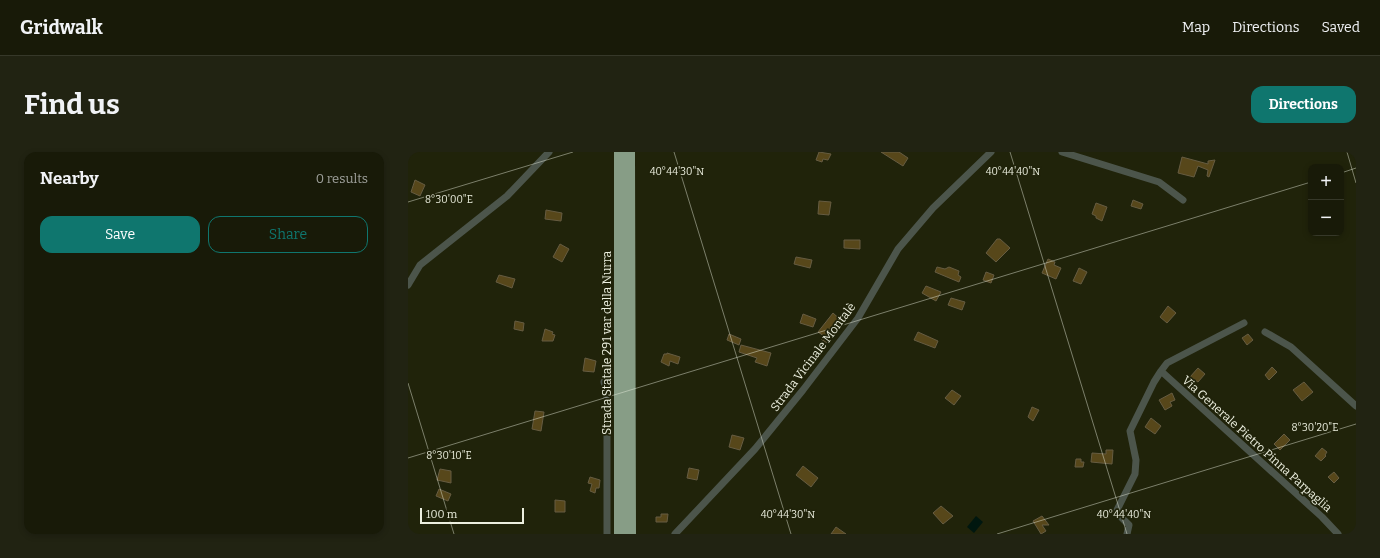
<!DOCTYPE html>
<html lang="en">
<head>
<meta charset="utf-8">
<style>
	:root { --surface:#181a08; --page:#212312; --text:#f1f3f6; --muted:#9fa19c; --line:#363829; --accent:#0f766e }
	body { margin:0; font-family:Bitter,serif; background:var(--page); color:var(--text) }
	.controls { position:absolute; right:12px; top:12px; display:grid; overflow:hidden; border-radius:8px; box-shadow:0 2px 6px #0003 }
	.controls button { width:36px; height:36px; display:grid; place-items:center; padding:0; border:0; border-bottom:1px solid var(--line); background:var(--surface); color:var(--text); font:20px sans-serif }
	.scale { position:absolute; left:12px; bottom:10px; width:104px; box-sizing:border-box; padding-left:4px; border:2px solid #ecefdf; border-top:0; font-size:11px; line-height:14px; white-space:nowrap; color:#ecefdf; -webkit-text-stroke:3px #20230a; paint-order:stroke }
	.list { margin:0; padding:0; list-style:none }
	h2 { display:flex; justify-content:space-between; align-items:center; height:52px; margin:0; padding:0 16px; font-size:17px }
	h2 small { font-size:13px; font-weight:400; color:var(--muted) }
	.actions { display:flex; gap:8px; padding:12px 16px }
	.actions a { flex:1; padding:9px 0; border:1px solid var(--accent); border-radius:12px; text-align:center; font-size:14px; color:var(--accent) }
	.actions .main { background:var(--accent); color:#fff }
	.map { position:relative; flex:none; width:948px; height:382px; overflow:hidden; border-radius:12px }
	header { display:flex; align-items:center; gap:24px; box-sizing:border-box; height:56px; padding:0 20px; background:var(--surface); border-bottom:1px solid var(--line) }
	header strong { font-size:19px }
	nav { display:flex; gap:22px; margin-inline-start:auto; font-size:14px }
	.intro { display:flex; align-items:center; justify-content:space-between; box-sizing:border-box; height:96px; padding:0 24px }
	h1 { margin:0; font-size:28px }
	.button { padding:10px 18px; border-radius:12px; background:var(--accent); color:#fff; font-size:14px; font-weight:700 }
	main { display:flex; gap:24px; padding:0 24px }
	aside { flex:1; background:var(--surface); border-radius:12px; box-shadow:0 2px 6px #0003 }
	.map>svg:first-child { display:block }
	.water { fill:#00170f }
	.building { fill:#57471a; stroke:#665c42 }
	.lines { fill:none; stroke-linecap:round; stroke-linejoin:round }
	.street { stroke:#4c554b; stroke-width:7 }
	.highway { stroke:#879d86; stroke-width:12 }
	.ticks { fill:none; stroke:#ecefdf; stroke-width:1; stroke-opacity:0.45 }
	.labels { text-anchor:middle; dominant-baseline:central; stroke-width:3.5; stroke-linejoin:round; paint-order:stroke }
	.street-label { font-size:12px; fill:#ecefdf; stroke:#20230a }
	.ticks-label { font-size:10px; text-anchor:middle; fill:#ecefdf; stroke:#20230a; stroke-width:3.5; stroke-linejoin:round; paint-order:stroke }
</style>
</head>
<body>
<header>
<strong>Gridwalk</strong>
<nav><a>Map</a><a>Directions</a><a>Saved</a></nav>
</header>
<div class="intro"><h1>Find us</h1><a class="button">Directions</a></div>
<main>
<aside>
<h2>Nearby<small>0 results</small></h2>
<ul class="list">
</ul>
<div class="actions"><a class="main">Save</a><a>Share</a></div>
</aside>
<div class="map">
<svg width="948" height="382" viewBox="0 0 948 382">
	<rect width="100%" height="100%" fill="#20230a"/>
	<!-- water -->
	<path class="water" d="M568 364 575 370 566 381 559 375Z"/>
	<!-- building -->
	<path class="building" d="M411 0 423 2 420 8 415 7 414 10 408 8Z
		M473 0H491L500 6 495 14Z
		M774 5 800 12V9L807 8 801 25 799 24 800 18 790 14 786 25 770 21Z
		M7 28 17 33 12 44 3 40Z
		M725 48 735 52 733 57 723 54Z
		M411 49 423 50 421 63 410 62Z
		M688 51 699 55 694 69 688 66V64L684 62Z
		M138 58 154 61 153 69 137 67Z
		M589 87H592L602 96 588 110 578 101Z
		M436 88H452V97L436 96Z
		M152 92 161 97 154 110 145 105Z
		M388 105 404 108 402 116 386 112Z
		M640 107 647 110 646 113 653 116 648 127 634 121Z
		M529 115 537 117 541 115 551 119 550 123 553 125 551 130 527 120Z
		M671 116 679 120 673 132 665 129Z
		M578 120 586 123 583 131 575 128Z
		M91 123 107 127 104 136 88 130Z
		M518 134 533 140 528 149 514 141Z
		M543 146 557 150 554 158 540 153Z
		M760 154 768 161 759 171 752 165Z
		M425 161 435 170 419 191 413 187 416 184 410 180Z
		M395 162 408 167 405 175 392 171Z
		M107 169 116 171 115 179 106 177Z
		M137 177 145 180 144 182 147 183 145 189H134Z
		M510 180 530 189 527 196 506 188Z
		M321 182 333 187 331 193 319 188Z
		M840 182 845 188 839 193 834 186Z
		M333 193 363 201 359 214 347 210 349 206 331 200Z
		M259 201 272 205 270 212 262 209 261 214 253 210 256 202H259Z
		M177 206 188 209 186 220 175 219Z
		M864 215 869 220 861 228 857 223Z
		M790 216 797 222 790 230 782 225Z
		M896 230 905 240 894 249 885 238Z
		M544 238 553 244 546 253 537 246Z
		M764 241 767 248 762 250 764 254 757 258 751 248Z
		M624 255 631 258 625 269 620 265Z
		M127 259 136 260 133 279 124 277Z
		M743 266 753 274 747 282 737 275Z
		M876 282 882 288 872 298 866 292Z
		M324 283 336 286 332 298 321 295Z
		M914 296 919 300 917 303 918 304 913 309 907 304Z
		M698 298H705L704 312 683 310 684 301 698 302Z
		M668 307H673V310H676L675 315H667Z
		M395 314 410 326 403 335 388 323Z
		M281 316 291 318 289 328 279 326Z
		M32 317 43 319V331L29 328Z
		M926 320 931 326 926 331 920 325Z
		M182 325 192 328 191 336H188L187 341 182 339 184 332 180 331Z
		M31 337 43 342 40 349 28 344Z
		M147 348 157 349V360H147Z
		M533 354 545 364 535 372 525 361Z
		M253 362H260L259 370H248V365H253Z
		M634 364 641 373H634L638 379 633 382 625 369Z
		M428 375 438 382H423Z"/>
	<g class="lines">
		<!-- street -->
		<path class="street" d="M654 0 751 30 775 48
			M0 133 12 113 99 44 141 0
			M857 180 883 195 948 254
			M753 219 914 365 930 382
			M196 230 199 241V382
			M267 382 347 297 395 238 450 166 490 97 525 56 583 0
			M719 382 721 373 708 360 727 322 728 308 722 279 746 230 753 219 759 211 836 171"/>
		<!-- highway -->
		<path class="highway" d="M221 0 222 382
			M212 382V0"/>
	</g>
	<!-- ticks -->
	<path class="ticks" d="M266 0 383 382M602 0 719 382M939 0 948 31M933 21 948 16M0 50 165 0M0 231 46 382M0 306 903 30M589 382 948 272"/>
	<g class="labels">
		<!-- street labels -->
		<g class="street-label">
			<text transform="translate(199 191) rotate(-90)">Strada Statale 291 var della Nurra</text>
			<text transform="translate(405 205) rotate(-53)">Strada Vicinale Montalè</text>
			<text transform="translate(849 292) rotate(42)">Via Generale Pietro Pinna Parpaglia</text>
		</g>
	</g>
	<g class="ticks-label">
		<text x="269" y="23">40°44'30"N</text>
		<text x="605" y="23">40°44'40"N</text>
		<text x="41" y="51">8°30'00"E</text>
		<text x="907" y="279">8°30'20"E</text>
		<text x="41" y="307">8°30'10"E</text>
		<text x="380" y="366">40°44'30"N</text>
		<text x="716" y="366">40°44'40"N</text>
	</g>
</svg>
<div class="controls">
<button>+</button>
<button>−</button>
</div>
<div class="scale">100 m</div>
</div>
</main>
</body>
</html>
